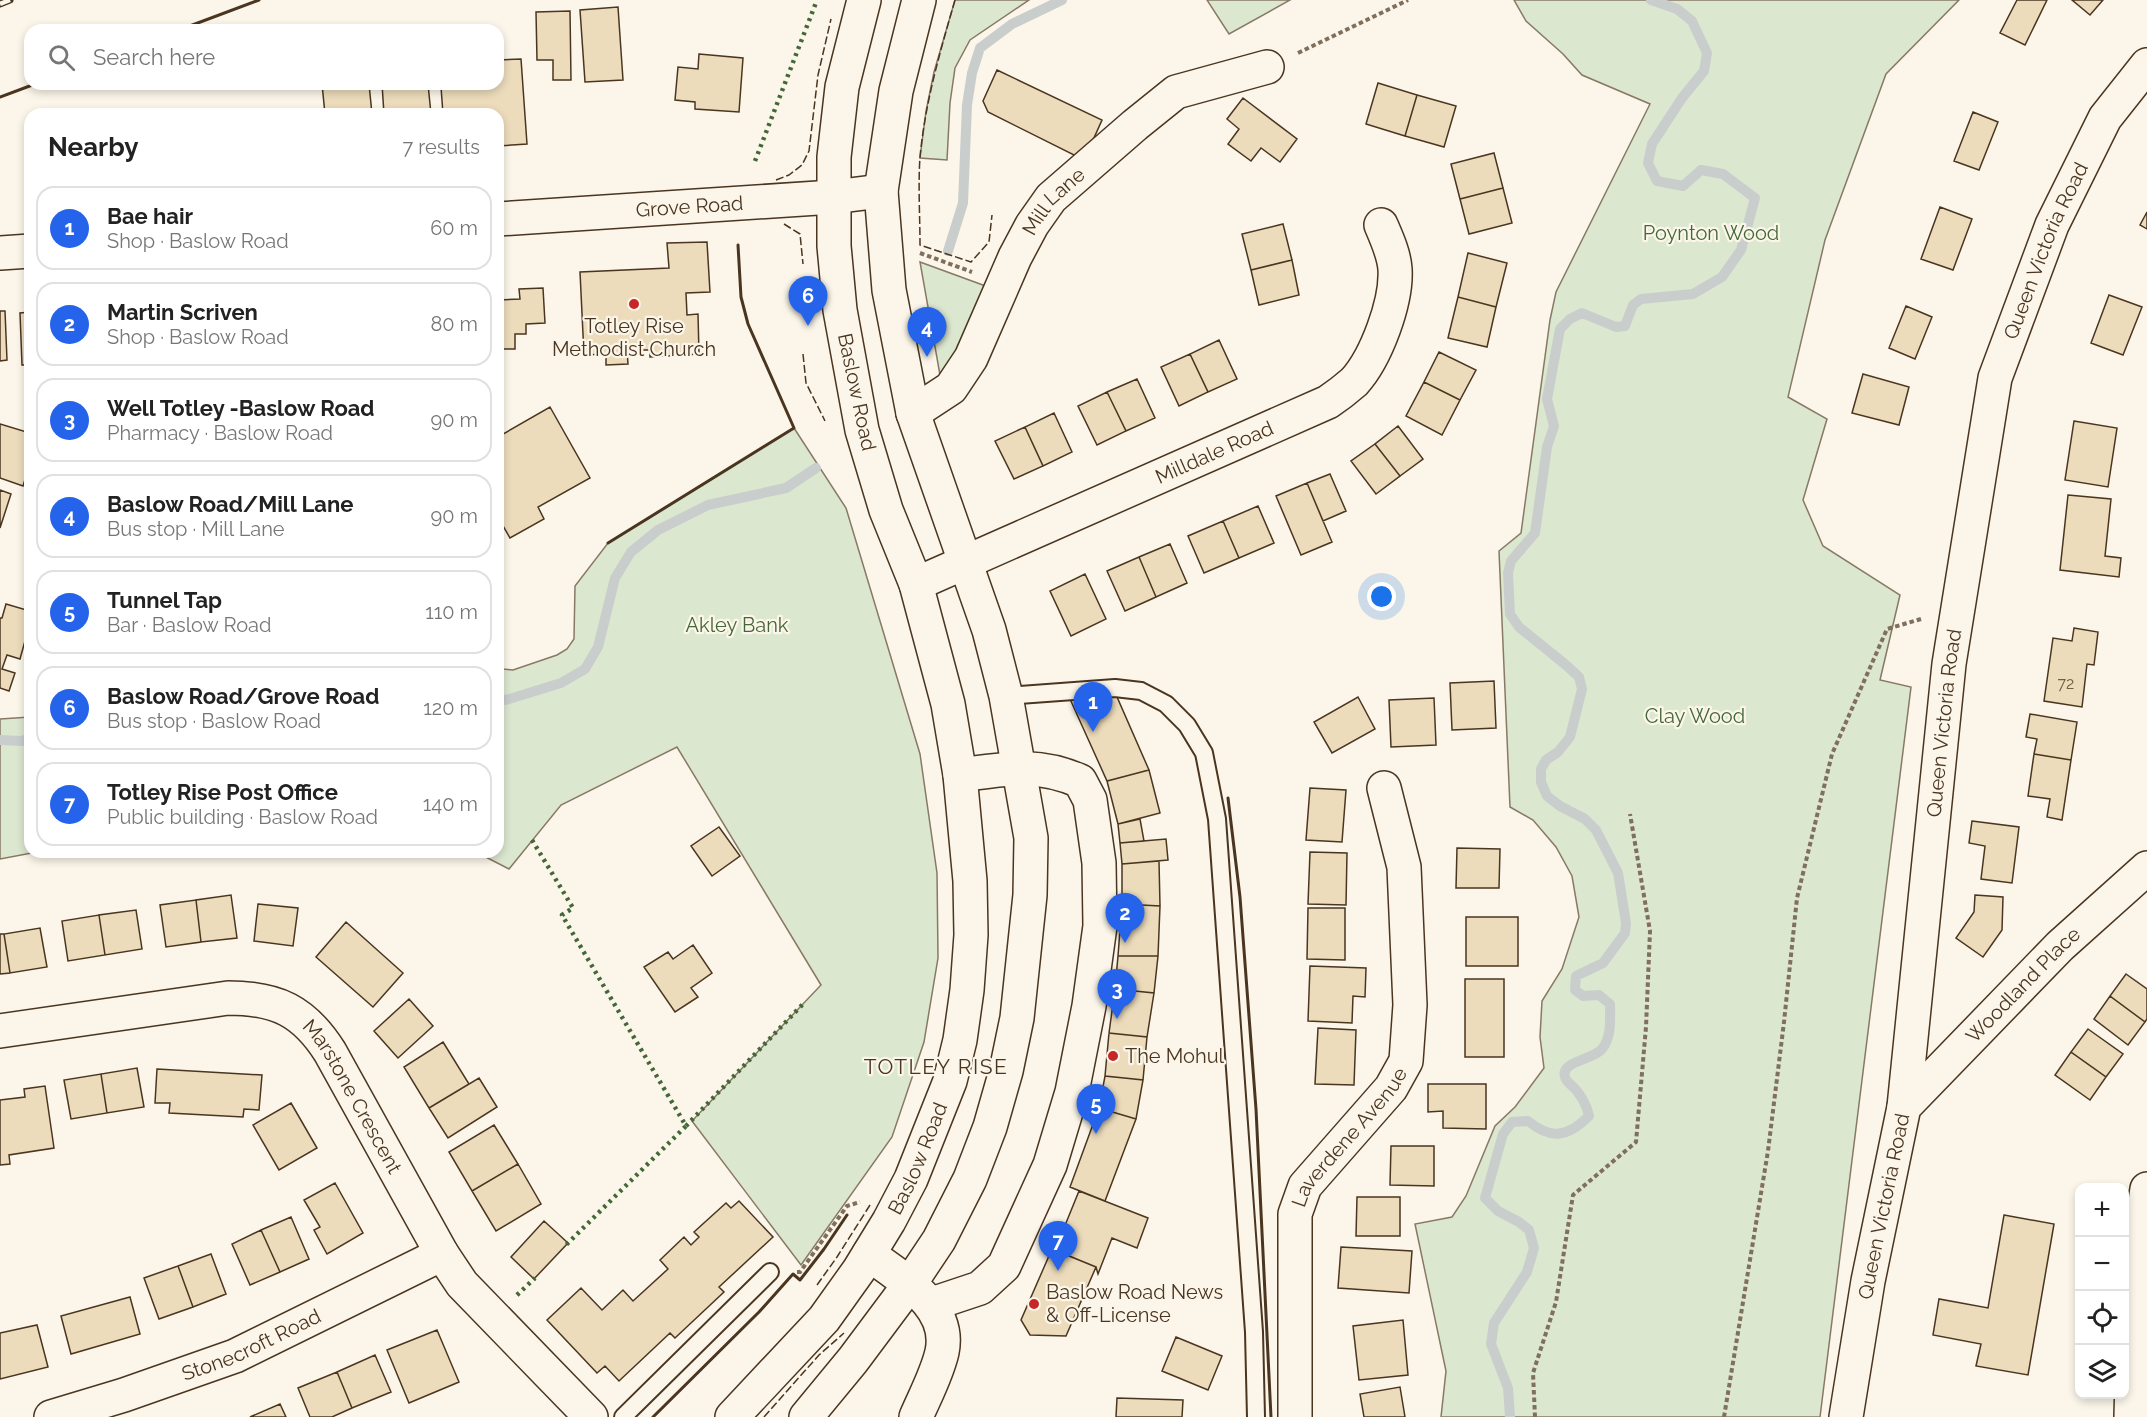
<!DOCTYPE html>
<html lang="en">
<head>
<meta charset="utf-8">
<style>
	:root { --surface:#fff; --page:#f6f6f6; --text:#222; --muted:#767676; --line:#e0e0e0; --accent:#2563eb }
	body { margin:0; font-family:Raleway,sans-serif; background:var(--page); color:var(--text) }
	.controls { position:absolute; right:18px; bottom:18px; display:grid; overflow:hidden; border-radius:12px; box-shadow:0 3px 9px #0003 }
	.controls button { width:54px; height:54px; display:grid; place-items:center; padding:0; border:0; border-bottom:2px solid var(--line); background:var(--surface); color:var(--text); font:30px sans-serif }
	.you { position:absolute; left:1382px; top:597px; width:21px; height:21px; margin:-15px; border:4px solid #fff; border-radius:50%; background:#1a73e8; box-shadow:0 0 0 9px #1a73e833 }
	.badge { display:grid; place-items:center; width:39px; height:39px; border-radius:50%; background:var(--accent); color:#fff; font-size:20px; font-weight:700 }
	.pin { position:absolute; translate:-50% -50px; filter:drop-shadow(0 2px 3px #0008) }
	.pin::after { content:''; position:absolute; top:32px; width:21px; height:18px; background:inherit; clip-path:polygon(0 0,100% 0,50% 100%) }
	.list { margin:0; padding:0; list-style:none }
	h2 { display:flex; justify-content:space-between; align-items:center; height:78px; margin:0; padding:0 24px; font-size:26px }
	h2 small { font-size:20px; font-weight:400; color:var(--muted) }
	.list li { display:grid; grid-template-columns:39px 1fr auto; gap:18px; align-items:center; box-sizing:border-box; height:84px; margin:0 12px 12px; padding:0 12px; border:2px solid var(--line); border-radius:18px }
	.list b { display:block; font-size:22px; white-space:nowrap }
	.list p { margin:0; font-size:20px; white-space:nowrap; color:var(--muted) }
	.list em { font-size:20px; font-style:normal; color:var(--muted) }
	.icon { flex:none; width:33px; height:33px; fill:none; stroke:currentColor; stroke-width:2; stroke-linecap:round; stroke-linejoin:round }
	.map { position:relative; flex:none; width:2147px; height:1417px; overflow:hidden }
	.search { position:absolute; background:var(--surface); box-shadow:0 3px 9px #0003; left:24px; top:24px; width:480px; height:66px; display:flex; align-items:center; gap:15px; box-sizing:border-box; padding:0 21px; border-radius:18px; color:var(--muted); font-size:22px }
	.panel { position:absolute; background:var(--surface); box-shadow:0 3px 9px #0003; left:24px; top:108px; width:480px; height:750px; border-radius:18px }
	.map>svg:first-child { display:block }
	.green { fill:#dce7d0; stroke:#887966; stroke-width:1.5 }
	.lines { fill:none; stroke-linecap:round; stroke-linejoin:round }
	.stream { stroke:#c9cecd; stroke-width:10 }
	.building { fill:#ecdcbc; stroke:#4a3520; stroke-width:1.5 }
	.lane-casing { stroke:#4a3520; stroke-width:20 }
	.street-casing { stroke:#4a3520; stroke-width:36 }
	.secondary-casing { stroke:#4a3520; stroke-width:36 }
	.primary-casing { stroke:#4a3520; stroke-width:36 }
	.path { stroke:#7f6f5c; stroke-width:4; stroke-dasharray:4.5 3; stroke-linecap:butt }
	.lane { stroke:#fbf6e9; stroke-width:16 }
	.street { stroke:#fbf6e9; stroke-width:33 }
	.secondary { stroke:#fbf6e9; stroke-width:33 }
	.primary { stroke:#fbf6e9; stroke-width:33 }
	.rail-casing { stroke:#4a3520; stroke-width:7 }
	.rail { stroke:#fbf6e9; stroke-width:4.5; stroke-dasharray:14; stroke-linecap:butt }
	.hedge { stroke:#436837; stroke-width:4.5; stroke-dasharray:3 4.5; stroke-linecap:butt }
	.fence { stroke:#4a3520; stroke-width:1.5; stroke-dasharray:8 3; stroke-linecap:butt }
	.wall { stroke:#4a3520; stroke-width:3 }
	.poi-dot { fill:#c62828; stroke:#fbf6e9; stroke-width:2 }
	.labels { text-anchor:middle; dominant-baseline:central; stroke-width:4.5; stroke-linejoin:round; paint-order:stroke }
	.number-label { font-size:16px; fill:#725f47 }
	.street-label { font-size:20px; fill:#4a3520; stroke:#fbf6e9 }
	.park-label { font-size:20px; fill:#436837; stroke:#fbf6e9 }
	.poi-label { font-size:20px; fill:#4a3520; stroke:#fbf6e9; text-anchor:start }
	.neighbourhood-label { font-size:21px; letter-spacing:1.5px; fill:#4a3520; stroke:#fbf6e9 }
</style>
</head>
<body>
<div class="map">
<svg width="2147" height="1417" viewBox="0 0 2147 1417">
	<rect width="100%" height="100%" fill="#fbf6e9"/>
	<!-- green -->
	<path class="green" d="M955 0H1029L970 40 955 68 950 103 947 160 920 158 926 111 934 72Z
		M1207 0H1290L1229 34Z
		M1514 0H1959L1886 74 1825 240 1788 397 1827 419 1803 500 1823 546 1900 595 1880 680 1911 687 1820 1417H1441L1446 1371 1415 1224 1452 1217 1466 1196 1495 1126 1515 1107 1544 1068 1540 1037 1542 1001 1562 969 1579 917 1572 876 1556 847 1533 820 1510 807 1499 551 1521 533 1550 320 1556 292 1650 104 1582 75 1563 54 1526 21Z
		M920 262 991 288 948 373 940 375Z
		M794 428 846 508 920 754 937 873 938 958 924 1042 892 1137 801 1265 692 1121 821 985 677 747 561 805 509 869 476 852H498V666L503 669 513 670 557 655 567 649 574 639 575 586 608 543Z
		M30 717V852H37L0 859V719Z"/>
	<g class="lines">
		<!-- stream -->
		<path class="stream" d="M948 251 963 203 967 105 972 73 980 48 1012 24 1062 0
			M498 698 506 700 561 683 585 669 598 647 615 578 631 552 658 530 708 505 786 488 816 468
			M0 740 21 741 30 739
			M1510 1417 1508 1388 1491 1344 1494 1323 1527 1272 1534 1248 1529 1230 1519 1222 1498 1211 1485 1198 1503 1134 1512 1122 1528 1121C1551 1140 1568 1137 1589 1116 1587 1106 1583 1099 1577 1091 1573 1086 1566 1082 1565 1077 1560 1061 1593 1060 1602 1049 1612 1037 1610 1018 1610 1004L1599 995 1583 996 1575 990 1576 976 1603 963 1625 933 1626 923 1618 873 1596 830 1585 819 1560 806 1547 796 1541 782V769L1546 760 1558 752 1570 737 1582 689 1579 677 1566 665 1519 627 1510 614 1508 573 1511 561 1535 533 1547 447 1554 426 1547 399 1560 329 1570 319 1582 313 1616 327 1625 326 1633 305 1641 299 1693 294 1722 277 1741 250 1755 198 1723 174 1701 170 1683 186 1657 181 1648 163 1652 144 1682 98 1704 71 1707 53 1692 21 1677 9 1651 0"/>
	</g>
	<!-- building -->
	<path class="building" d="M2017 0H2047L2025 45 2000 33Z
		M2072 0H2103L2090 15Z
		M618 7 623 80 585 82 580 10Z
		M570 11 571 80H553V60H537L536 12Z
		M699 54 743 58 739 112 695 109V102L675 100 678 67 698 69Z
		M521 59 527 144 498 146V114H443L441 87 498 84V60Z
		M997 70 1102 120 1084 160 988 112 983 101Z
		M1378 83 1417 95 1405 136 1366 124Z
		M322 84H369L372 114H325Z
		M382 84H428L431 114H384Z
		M1417 95 1456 106 1444 147 1405 136Z
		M1243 98 1297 139 1280 162 1261 148 1251 161 1228 144 1239 129 1227 119Z
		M1973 112 1998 122 1979 170 1954 161Z
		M1494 153 1503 188 1460 199 1451 164Z
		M1503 188 1512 223 1469 234 1460 199Z
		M1940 207 1972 219 1953 270 1921 259Z
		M2147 212V229L2140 225Z
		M1283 224 1292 260 1251 270 1242 234Z
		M707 242 710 292 686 293 687 315 698 314 699 354 650 357V350H627L628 364 606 365V354L584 355 580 272 669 268 667 243Z
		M1468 253 1507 263 1496 307 1458 297Z
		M1292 260 1299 295 1259 305 1251 270Z
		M543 288 545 323 526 324V334H515V349H498V300L520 299 519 289Z
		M2109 295 2142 307 2123 355 2091 343Z
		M1458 297 1496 307 1487 347 1448 338Z
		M1906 306 1932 317 1915 359 1889 348Z
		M0 311H5L7 360 0 361Z
		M30 312V365H22L20 313Z
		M1219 340 1237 379 1208 392 1190 354Z
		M1439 352 1476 370 1460 400 1424 382Z
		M1190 354 1208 392 1179 406 1161 367Z
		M1863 374 1909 387 1899 425 1852 413Z
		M1137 379 1155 418 1126 431 1107 392Z
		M1424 382 1460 400 1442 435 1406 416Z
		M1107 392 1126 431 1097 445 1078 406Z
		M550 407 590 478 538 507 544 519 510 538 498 517V437Z
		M1054 413 1072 452 1043 466 1025 427Z
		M2074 421 2117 428 2108 487 2065 480Z
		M0 424 30 433V463L23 486 0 478Z
		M1398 426 1423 459 1400 476 1375 444Z
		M1025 427 1043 466 1014 479 995 441Z
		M1375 444 1400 476 1376 494 1351 461Z
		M1330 474 1346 511 1323 521 1307 483Z
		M1307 483 1332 542 1301 555 1276 496Z
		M0 490 11 494 0 528Z
		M2068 495 2111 499 2105 556 2121 558 2119 577 2060 570Z
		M1258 506 1274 543 1239 558 1223 521Z
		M1223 521 1239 558 1204 573 1188 536Z
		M1170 544 1187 583 1156 597 1139 557Z
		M1139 557 1156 597 1125 611 1107 571Z
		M1085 574 1106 619 1071 636 1050 591Z
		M6 604 30 611V623L20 659 7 655 2 669 15 673 9 691 0 688V618H2Z
		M2074 628 2098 632 2094 665 2087 664 2082 707 2044 701 2053 638 2072 641Z
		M1494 681 1496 728 1452 730 1450 683Z
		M1091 692 1117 697 1149 770 1107 781 1070 699Z
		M1358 697 1375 729 1332 753 1314 722Z
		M1434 698 1436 745 1391 747 1389 700Z
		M2030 714 2077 722 2071 760 2034 754 2037 739 2026 737Z
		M2034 754 2071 760 2062 820 2047 817 2050 799 2028 796Z
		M1149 770 1160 813 1118 824 1107 781Z
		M1310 788 1346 790 1342 842 1306 840Z
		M1140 819 1144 841 1120 843 1118 824Z
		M1972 821 2019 827 2012 883 1981 879 1985 846 1969 843Z
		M719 827 740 856 712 876 691 846Z
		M1166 839 1168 860 1122 864 1120 843Z
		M1457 848 1500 849 1499 888H1456Z
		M1310 852 1347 853 1346 905 1308 904Z
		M1159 861 1160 906 1122 904V864Z
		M231 895 237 938 201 942 196 900Z
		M1975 895 2003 897 2002 930 1983 957 1956 938 1974 912Z
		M196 900 201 942 166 947 160 905Z
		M258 904 298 908 293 946 254 941Z
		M1122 904 1160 906 1158 956H1118Z
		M1308 908H1345V960L1307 959Z
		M136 910 142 949 105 955 99 915Z
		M99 915 105 955 68 961 62 921Z
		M1466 917H1518V966H1466Z
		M346 922 403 973 373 1007 316 957Z
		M40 928 47 967 10 973 4 934Z
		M0 934H4L10 973 0 974Z
		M693 945 712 973 691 988 698 997 675 1012 644 967 668 952 673 959Z
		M1118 956H1158L1154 993 1115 989Z
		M1310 966 1366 968 1365 997 1353 996 1352 1023 1308 1021Z
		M2126 974 2147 989V1019L2145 1022 2110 996Z
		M1465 979H1504V1057H1465Z
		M1115 989 1154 993 1147 1037 1109 1033Z
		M2110 996 2145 1022 2128 1045 2094 1019Z
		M409 999 433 1026 398 1058 374 1031Z
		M1318 1028 1356 1030 1354 1085 1315 1084Z
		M2088 1029 2123 1054 2106 1077 2071 1052Z
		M1109 1033 1147 1037 1143 1080 1105 1076Z
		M443 1042 469 1084 429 1108 404 1067Z
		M2071 1052 2106 1077 2090 1100 2055 1075Z
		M137 1068 144 1107 107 1113 101 1074Z
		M157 1069 262 1075 259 1110 244 1109 243 1117 169 1113 170 1103H155Z
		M101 1074 107 1113 71 1119 64 1080Z
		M1105 1076 1143 1080 1136 1119 1099 1108Z
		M479 1078 497 1107 448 1138 429 1108Z
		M1428 1084H1486V1129L1443 1128V1111L1428 1112Z
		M45 1086 54 1148 9 1155 10 1164 0 1165V1100L25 1097 24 1089Z
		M291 1103 317 1148 279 1170 253 1125Z
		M1099 1108 1136 1119 1105 1201 1070 1187Z
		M494 1125 518 1164 472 1191 449 1152Z
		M1391 1146H1434V1186L1390 1185Z
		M518 1164 541 1204 496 1231 472 1191Z
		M335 1183 363 1233 327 1254 314 1230 320 1227 304 1200Z
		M1079 1191 1148 1218 1137 1248 1112 1238 1098 1274 1096 1267 1055 1250Z
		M1357 1197H1400V1236H1356Z
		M739 1201 773 1237 719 1287 724 1292 675 1338 670 1333 619 1381 605 1366 597 1373 547 1320 581 1288 602 1310 623 1290 633 1301 668 1269 660 1260 684 1237 691 1245 699 1237 694 1232 726 1203 731 1208Z
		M2004 1215 2054 1224 2028 1375 1976 1366 1981 1344 1933 1335 1939 1299 1988 1308Z
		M291 1217 309 1259 280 1272 261 1230Z
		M544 1221 568 1243 534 1279 511 1257Z
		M261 1230 280 1272 250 1285 232 1244Z
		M1341 1247 1412 1251 1409 1293 1338 1288Z
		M1052 1249 1096 1267 1066 1336 1030 1335 1021 1320Z
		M211 1254 226 1294 193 1307 178 1266Z
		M178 1266 193 1307 159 1319 144 1278Z
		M130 1297 140 1334 71 1354 61 1316Z
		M1403 1320 1408 1375 1359 1380 1353 1326Z
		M37 1325 48 1367 0 1379V1333Z
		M437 1330 459 1382 409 1403 387 1350Z
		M1176 1337 1222 1356 1208 1390 1162 1371Z
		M375 1355 391 1392 352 1408 337 1372Z
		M337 1372 352 1408 332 1417H310L298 1388Z
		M1400 1387 1405 1417H1364L1360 1394Z
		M1117 1398 1183 1400 1182 1417H1116Z
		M280 1404 286 1417H250Z"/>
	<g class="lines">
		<defs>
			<path id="lane" d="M1006 696 1115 688 1141 691 1166 704 1187 725 1204 753 1217 819 1254 1332 1256 1417
				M623 1417 770 1272"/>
			<g id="street">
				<path id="s1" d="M498 219 833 197 881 191"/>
				<path d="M0 253 30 251"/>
				<path id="s2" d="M913 413 951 388 971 358 1015 257 1032 225 1051 198 1135 125 1176 92 1267 67"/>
				<path id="s3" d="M916 584 1328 402C1337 396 1346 389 1354 382 1376 358 1397 302 1395 269 1394 254 1387 239 1381 225"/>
				<path id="s4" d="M0 1031 228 998C277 998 304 1011 330 1052L442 1254 462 1284 591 1417"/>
				<path id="s5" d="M1904 1107 1949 664 1995 378 2052 225 2105 118 2147 65"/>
				<path d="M869 1254C900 1278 952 1305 942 1352 937 1374 925 1396 916 1417"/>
				<path d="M932 1304 980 1288 1004 1266 1050 1165 1072 1092 1089 1006 1100 926 1099 863 1090 800 1080 781C1037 762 1006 769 960 775"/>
				<path id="s6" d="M51 1417 124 1395 235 1356 442 1254"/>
				<path id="s7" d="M1295 1417V1214L1305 1186 1391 1088 1406 1061 1410 1005 1404 867 1384 788"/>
				<path d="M2131 1417 2135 1265 2147 1189"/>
			</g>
			<g id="secondary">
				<path id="s8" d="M1846 1417 1868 1281 1904 1107 2060 946 2147 868"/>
			</g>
			<g id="primary">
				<path id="s9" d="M732 1417 824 1319 859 1270 889 1221 911 1179 950 1081 960 1040 967 990 971 935 970 881 960 775 948 704 916 584 886 510 862 430 840 310 834 246V157L842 87 864 0"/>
				<path d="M806 1417 853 1360 909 1285 939 1240 970 1179 990 1127 1006 1071 1017 1018 1030 895 1031 838 1006 696 989 630 913 413 889 290 881 191 896 91 919 0"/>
			</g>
		</defs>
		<!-- lane casing -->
		<use href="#lane" class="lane-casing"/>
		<!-- street casing -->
		<use href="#street" class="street-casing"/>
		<!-- secondary casing -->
		<use href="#secondary" class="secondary-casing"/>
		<!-- primary casing -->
		<use href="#primary" class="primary-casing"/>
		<!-- path -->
		<path class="path" d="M1298 53 1408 0
			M920 253 972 272
			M797 1272H800L847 1206 860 1202
			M1535 1417 1533 1373 1556 1302 1573 1195 1636 1142 1646 1027 1650 931 1630 814
			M1724 1417 1768 1151 1784 1022 1797 898 1832 754 1887 629 1921 619"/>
		<!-- lane -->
		<use href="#lane" class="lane"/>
		<!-- street -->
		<use href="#street" class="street"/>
		<!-- secondary -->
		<use href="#secondary" class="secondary"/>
		<!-- primary -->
		<use href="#primary" class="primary"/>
		<defs>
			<path id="rail" d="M0 4 10 0"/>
		</defs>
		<!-- rail casing -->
		<use href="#rail" class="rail-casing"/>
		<!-- rail -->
		<use href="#rail" class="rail"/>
		<!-- hedge -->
		<path class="hedge" d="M755 161 817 0
			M532 840 573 908 562 915 686 1126 566 1245
			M686 1126 803 1004
			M517 1295 535 1278"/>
		<!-- fence -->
		<path class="fence" d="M955 0C940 52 925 103 920 157 918 186 920 216 920 245L971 262 989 242 992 215
			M776 180 789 175 802 165 809 151 818 75 831 19
			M784 224 800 234 803 264
			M803 354 806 383 825 421
			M817 1285 837 1257 870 1205
			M764 1417 819 1355 844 1333"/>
		<!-- wall -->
		<path class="wall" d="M179 30 259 0
			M0 97 35 84
			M608 543 794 428 748 324 741 297 738 245
			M1228 798 1240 897 1256 1109 1271 1417
			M653 1417 759 1312 793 1274 800 1280 824 1249 847 1215"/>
	</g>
	<!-- markers -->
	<g class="poi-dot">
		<circle cx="634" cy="304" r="6"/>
		<circle cx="1113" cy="1056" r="6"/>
		<circle cx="1034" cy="1304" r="6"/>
	</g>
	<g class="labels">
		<!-- number labels -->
		<g class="number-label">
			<text x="2066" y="683">72</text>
		</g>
		<!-- street labels -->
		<g class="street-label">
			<text stroke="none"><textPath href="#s2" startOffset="260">Mill Lane</textPath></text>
			<text stroke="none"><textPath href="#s1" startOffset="192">Grove Road</textPath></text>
			<text stroke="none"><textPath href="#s5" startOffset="872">Queen Victoria Road</textPath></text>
			<text transform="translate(857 392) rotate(78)">Baslow Road</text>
			<text stroke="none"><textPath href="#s3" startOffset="326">Milldale Road</textPath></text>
			<text stroke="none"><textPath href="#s5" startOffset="386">Queen Victoria Road</textPath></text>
			<text stroke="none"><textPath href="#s8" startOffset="486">Woodland Place</textPath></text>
			<text stroke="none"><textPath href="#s4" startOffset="402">Marstone Crescent</textPath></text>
			<text stroke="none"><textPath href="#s7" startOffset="298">Laverdene Avenue</textPath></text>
			<text stroke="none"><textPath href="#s9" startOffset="321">Baslow Road</textPath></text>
			<text stroke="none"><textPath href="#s8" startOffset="214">Queen Victoria Road</textPath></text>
			<text stroke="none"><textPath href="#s6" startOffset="213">Stonecroft Road</textPath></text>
		</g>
		<!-- park labels -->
		<g class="park-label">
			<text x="1711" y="233">Poynton Wood</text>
			<text x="737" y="625">Akley Bank</text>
			<text x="1695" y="716">Clay Wood</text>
		</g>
		<!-- poi labels -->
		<g class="poi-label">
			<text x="634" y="326" text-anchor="middle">Totley Rise<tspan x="634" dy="23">Methodist Church</tspan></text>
			<text x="1125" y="1056">The Mohul</text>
			<text x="1046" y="1292">Baslow Road News<tspan x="1046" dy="23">&amp; Off-License</tspan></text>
		</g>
		<!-- neighbourhood labels -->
		<g class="neighbourhood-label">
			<text x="936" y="1066">TOTLEY RISE</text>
		</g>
	</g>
</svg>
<div class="controls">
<button>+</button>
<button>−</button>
<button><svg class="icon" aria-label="locate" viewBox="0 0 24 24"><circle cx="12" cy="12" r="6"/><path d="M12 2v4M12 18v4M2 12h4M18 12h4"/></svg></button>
<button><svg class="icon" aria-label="layers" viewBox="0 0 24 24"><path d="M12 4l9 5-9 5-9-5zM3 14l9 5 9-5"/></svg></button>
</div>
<div class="you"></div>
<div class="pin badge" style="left:1093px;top:732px">1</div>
<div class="pin badge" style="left:1125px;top:943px">2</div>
<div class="pin badge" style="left:1117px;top:1019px">3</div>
<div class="pin badge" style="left:927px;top:357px">4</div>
<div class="pin badge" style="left:1096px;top:1134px">5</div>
<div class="pin badge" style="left:808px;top:326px">6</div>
<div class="pin badge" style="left:1058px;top:1271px">7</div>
<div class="search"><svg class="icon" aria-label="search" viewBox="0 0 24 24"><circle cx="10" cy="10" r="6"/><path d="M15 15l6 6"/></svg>Search here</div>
<section class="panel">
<h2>Nearby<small>7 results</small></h2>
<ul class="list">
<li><span class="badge">1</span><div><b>Bae hair</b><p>Shop · Baslow Road</p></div><em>60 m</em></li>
<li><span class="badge">2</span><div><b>Martin Scriven</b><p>Shop · Baslow Road</p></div><em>80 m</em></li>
<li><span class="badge">3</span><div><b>Well Totley -Baslow Road</b><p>Pharmacy · Baslow Road</p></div><em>90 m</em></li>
<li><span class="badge">4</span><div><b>Baslow Road/Mill Lane</b><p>Bus stop · Mill Lane</p></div><em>90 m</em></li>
<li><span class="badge">5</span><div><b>Tunnel Tap</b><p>Bar · Baslow Road</p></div><em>110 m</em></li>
<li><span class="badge">6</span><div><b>Baslow Road/Grove Road</b><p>Bus stop · Baslow Road</p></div><em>120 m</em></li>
<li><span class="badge">7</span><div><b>Totley Rise Post Office</b><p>Public building · Baslow Road</p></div><em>140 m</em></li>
</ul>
</section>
</div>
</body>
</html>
